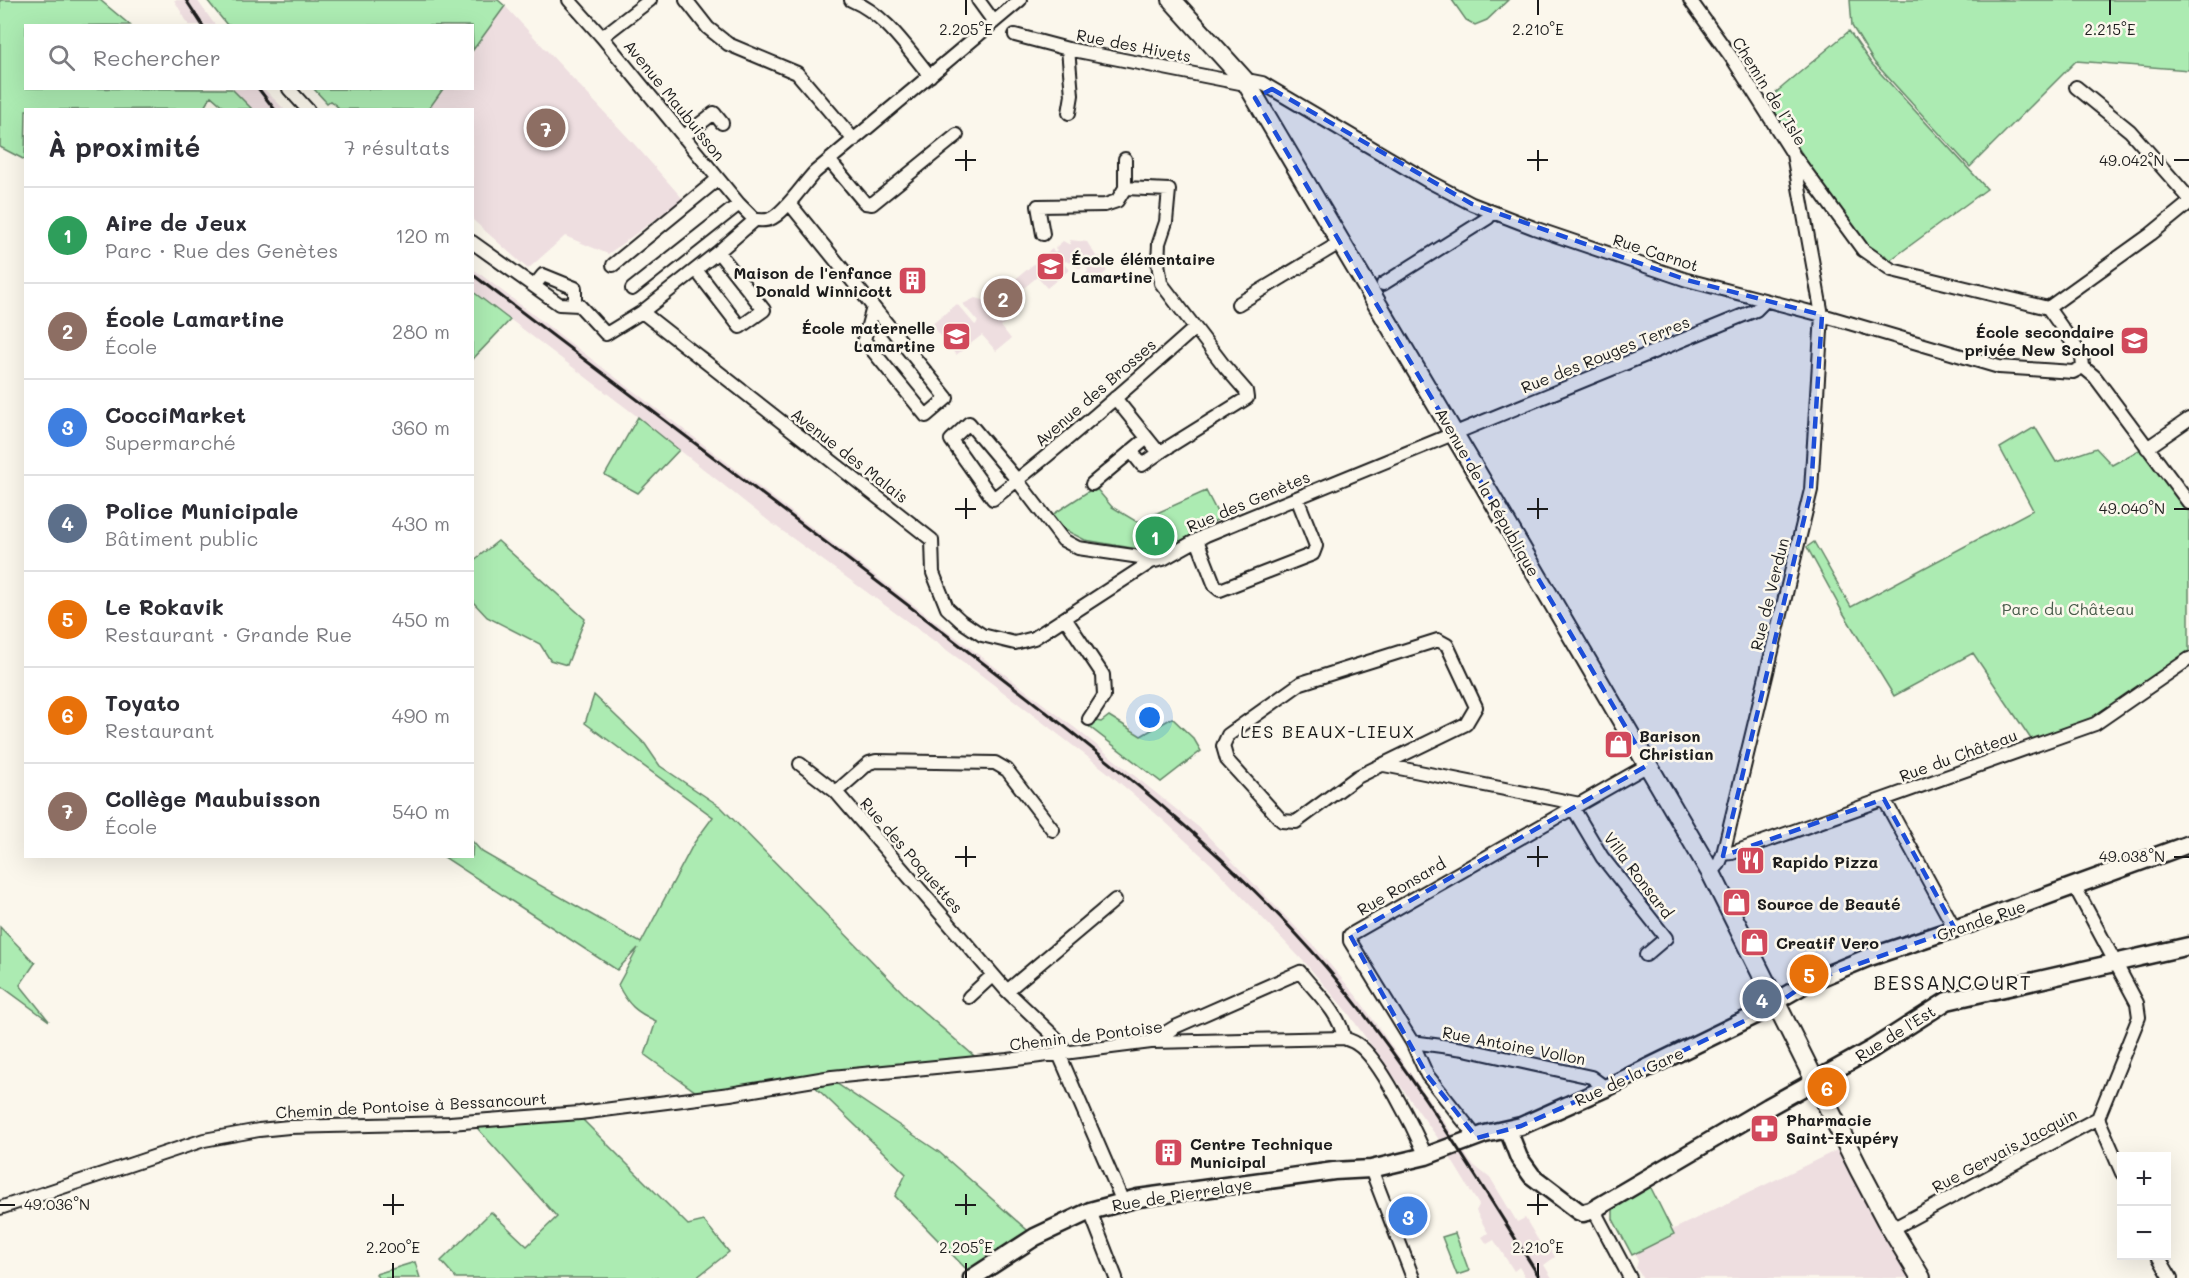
<!DOCTYPE html>
<html lang="fr">
<head>
<meta charset="utf-8">
<style>
	:root { --surface:#fff; --page:#f2f2f3; --text:#2b2b33; --muted:#7c7c81; --line:#e1e1e2; --accent:#d1495b }
	body { margin:0; font-family:Mali,sans-serif; background:var(--page); color:var(--text) }
	.controls { position:absolute; right:18px; bottom:18px; display:grid; overflow:hidden; border-radius:0px; box-shadow:0 6px 24px #0002 }
	.controls button { width:54px; height:54px; display:grid; place-items:center; padding:0; border:0; border-bottom:2px solid var(--line); background:var(--surface); color:var(--text); font:30px sans-serif }
	.you { position:absolute; left:1150px; top:718px; width:21px; height:21px; margin:-15px; border:4px solid #fff; border-radius:50%; background:#1a73e8; box-shadow:0 0 0 9px #1a73e833 }
	.badge { display:grid; place-items:center; width:39px; height:39px; border-radius:50%; background:var(--accent); color:#fff; font-size:20px; font-weight:700 }
	.pin { position:absolute; translate:-50% -50%; border:3px solid #fff; box-shadow:0 2px 6px #0006 }
	.list { margin:0; padding:0; list-style:none }
	h2 { display:flex; justify-content:space-between; align-items:center; height:78px; margin:0; padding:0 24px; font-size:26px }
	h2 small { font-size:20px; font-weight:400; color:var(--muted) }
	.list li { display:grid; grid-template-columns:39px 1fr auto; gap:18px; align-items:center; box-sizing:border-box; height:96px; padding:0 24px; border-top:2px solid var(--line) }
	.list b { display:block; font-size:22px; white-space:nowrap }
	.list p { margin:0; font-size:20px; white-space:nowrap; color:var(--muted) }
	.list em { font-size:20px; font-style:normal; color:var(--muted) }
	.icon { flex:none; width:33px; height:33px; fill:none; stroke:currentColor; stroke-width:2; stroke-linecap:round; stroke-linejoin:round }
	.map { position:relative; flex:none; width:2189px; height:1278px; overflow:hidden }
	.search { position:absolute; background:var(--surface); box-shadow:0 6px 24px #0002; left:24px; top:24px; width:450px; height:66px; display:flex; align-items:center; gap:15px; box-sizing:border-box; padding:0 21px; border-radius:0px; color:var(--muted); font-size:22px }
	.panel { position:absolute; background:var(--surface); box-shadow:0 6px 24px #0002; left:24px; top:108px; width:450px; height:750px; border-radius:0px }
	.map>svg:first-child { display:block }
	.built { fill:#eedee0 }
	.green { fill:#acebb2; stroke:#648467; stroke-width:1.5 }
	.lines { fill:none; stroke-linecap:round; stroke-linejoin:round }
	.street-casing { stroke:#1c1c1c; stroke-width:16 }
	.secondary-casing { stroke:#1c1c1c; stroke-width:21 }
	.primary-casing { stroke:#1c1c1c; stroke-width:22 }
	.street { stroke:#fbf7ec; stroke-width:12 }
	.secondary { stroke:#fbf7ec; stroke-width:16 }
	.primary { stroke:#fbf7ec; stroke-width:18 }
	.rail { stroke:#1c1c1c; stroke-width:3 }
	.marked { fill:#1d4ed8; fill-opacity:0.2; stroke:#1d4ed8; stroke-width:4.5; stroke-dasharray:12 8; stroke-linejoin:round }
	.ticks { fill:none; stroke:#1c1c1c; stroke-width:2 }
	.labels { text-anchor:middle; dominant-baseline:central; stroke-width:5; stroke-linejoin:round; paint-order:stroke }
	.street-label { font-size:16px; fill:#1c1c1c; stroke:#fbf7ec }
	.poi-label { font-size:16px; font-weight:bold; fill:#1c1c1c; stroke:#fbf7ec; text-anchor:start }
	.park-label { font-size:16px; fill:#475a49; stroke:#fbf7ec }
	.neighbourhood-label { font-size:18px; letter-spacing:1.5px; fill:#1c1c1c; stroke:#fbf7ec }
	.quarter-label { font-size:20px; letter-spacing:1.5px; fill:#1c1c1c; stroke:#fbf7ec }
	.ticks-label { font-size:15px; text-anchor:middle; fill:#1c1c1c; stroke:#fbf7ec; stroke-width:5; stroke-linejoin:round; paint-order:stroke }
</style>
</head>
<body>
<div class="map">
<svg width="2189" height="1278" viewBox="0 0 2189 1278">
	<rect width="100%" height="100%" fill="#fbf7ec"/>
	<filter id="ink" filterUnits="userSpaceOnUse"><feTurbulence type="fractalNoise" baseFrequency=".0167" numOctaves="2"/><feDisplacementMap in="SourceGraphic" scale="12" xChannelSelector="R" yChannelSelector="G"/><feConvolveMatrix kernelMatrix="1 2 1 2 8 2 1 2 1" color-interpolation-filters="sRGB"/></filter>
	<g filter="url(#ink)">
		<!-- built -->
		<path class="built" d="M174 0H197L215 25H189Z
			M505 6 636 146 683 199 608 254 565 236 528 269 473 220 472 110H427L443 89 472 88 473 49Z
			M232 89H264L284 109H252Z
			M1070 240 1087 242 1096 256 1101 257V261L1107 271 1093 283 1084 274 1087 273 1088 270 1085 266 1079 268 1066 261 1063 263 1069 270 1047 288 1037 277 1006 303 1016 314 1001 326 1011 339 996 351 982 335 956 355 931 325 957 304 975 325 978 322 963 304 975 298 992 302 1000 312 1003 308 994 297 1052 249 1055 252 1057 250 1055 248 1063 241 1070 245Z
			M472 268 1075 728 1202 830 1315 947 1358 998 1454 1136 1440 1141 1348 1013 1306 964 1212 865 1162 819 1106 771 977 672 770 522 638 417 473 291Z
			M1462 1149 1471 1163 1491 1179 1517 1222 1525 1218 1546 1253 1551 1250 1555 1257 1544 1265 1552 1278H1526L1519 1267 1514 1271 1494 1240 1487 1244 1482 1237 1488 1233 1476 1211 1479 1205 1448 1154Z
			M1837 1150 1874 1218 1909 1278H1643L1636 1268 1638 1261 1634 1253 1674 1235 1672 1230Z"/>
		<!-- green -->
		<path class="green" d="M0 0H100L130 25 26 26V88L232 89 252 109H226L211 96 203 109 26 110 25 160 0 147Z
			M207 0H498L505 6 473 50 472 26 227 25Z
			M1452 0H1508L1487 20 1475 25 1466 20Z
			M1850 0H2189V70L2076 61 1970 167 1874 62 1852 26Z
			M1849 31 1871 63 1987 189 1889 261 1885 255 1881 257 1867 249 1807 168 1808 163 1767 100Z
			M314 89H443L428 110 335 109 338 107 330 101 327 103Z
			M472 291 510 320 473 359H472Z
			M638 417 679 450 638 493 605 475Z
			M2035 427 2056 462 2096 448 2112 465 2141 449 2189 503V659L2095 724 2035 745 1973 653 1894 696 1842 611 1807 547 1814 542 1851 607 2033 510 2000 448Z
			M1095 487 1112 507 1137 522 1206 491 1220 518 1161 553 1085 540 1065 530 1052 515Z
			M498 541 585 619 567 665 550 660 540 644 487 617 473 602V561Z
			M594 695 645 744 660 766 721 807 911 1001 981 1062 824 1075 939 1152 1035 1237 975 1278 895 1196 906 1174 806 1078 696 1095V1092L645 1055 656 1021C636 1012 628 1005 618 985L638 948 617 970 444 857 472 856 473 842 482 852 641 943 694 843 713 817 585 723Z
			M1109 716 1141 736 1172 718 1194 739 1201 751 1161 782 1087 725 1091 720 1101 722Z
			M0 927 35 963 20 985 49 1021 0 985Z
			M476 1118H581L688 1225 704 1221 729 1252 696 1278H456L441 1261 491 1212 527 1246 557 1217 478 1129Z
			M1650 1186 1674 1234 1632 1255 1613 1219V1207Z
			M1455 1233 1469 1271 1457 1275 1442 1237Z
			M415 1262 420 1278H378L376 1274Z"/>
		<g class="lines">
			<defs>
				<path id="street" d="M569 0 602 37 739 204 755 220
					M686 0 708 28 728 44 797 73 854 140
					M851 0C886 15 906 47 930 76
					M978 0 994 22
					M1690 0 1734 61 1793 154 1822 315 1811 490 1723 854 1719 864 1711 873
					M1015 35 1068 49 1240 83 1252 81 1262 83 1428 181 1472 204 1534 228 1687 280 1822 315 1999 367 2073 372 2083 367
					M602 37 650 0
					M1068 49 1072 95 1069 113
					M2076 87 2130 131 2189 198
					M289 89 308 110
					M683 137 714 113 722 123
					M1795 157 1863 250 1892 270 2048 308
					M829 160 865 203 872 204 957 135
					M790 204 947 398 926 416 864 340 873 307
					M1043 234 1038 206 1105 205 1117 201 1125 188
					M472 242 559 304 579 305 606 334 642 312 718 252 755 220C759 220 766 221 770 219 784 214 804 183 815 172L1020 0
					M613 265 718 179
					M696 270 740 327 764 310 718 252
					M1383 284 1488 218 1492 212
					M534 286 543 275 575 288V305
					M632 289 739 204
					M1238 304 1341 242
					M2048 308 2082 356 2083 367 2095 377 2189 503
					M2048 308 2151 234 2189 203
					M642 312 932 540 933 573 947 608 961 621 982 635 1015 643 1034 638 1151 562 1163 559 1206 535 1756 310 1765 301
					M1115 398 1156 449 1162 451 1247 398 1246 391 1225 367 1161 283 1158 263 1159 243 1166 222 1169 190 1125 188V159
					M2147 448 2189 419
					M1131 451 1142 465 1162 451
					M1092 484 1147 438
					M1197 540 1215 586 1220 590 1313 554 1316 546 1297 498
					M1151 562 1140 557 1078 548 1063 540 1017 480 969 423 951 440 993 499C1063 445 1129 387 1195 328
					M1065 618 1103 675 1104 696 1089 719
					M1438 640 1447 645 1476 707 1466 724 1357 777 1296 822 1282 821 1227 760 1223 746 1228 735 1301 683Z
					M800 764 836 792 1007 991 1058 1040 1066 1053
					M1384 765 1580 804
					M836 792 869 763 876 761 995 763 1007 770 1053 830
					M1884 799 1955 929
					M1573 808 1602 857 1666 938 1646 955
					M1723 854 1732 853 2095 724 2189 659
					M1007 991 1115 900
					M969 997 993 975
					M1152 1041 1175 1027 1300 972C1316 993 1339 1011 1344 1038
					M1412 1042 1464 1049 1591 1077 1606 1088
					M1059 1054 1123 1202
					M2098 1118 2122 1173
					M1477 1138 1427 1075 1412 1042 1350 941V935L1648 765
					M1371 1169 1413 1278
					M1598 1207 1597 1216 1630 1278
					M0 1208 204 1140 259 1130 289 1127 450 1123 580 1113 730 1094 832 1077 1008 1060 1151 1042 1344 1038C1348 1040 1353 1041 1357 1044 1379 1057 1415 1131 1426 1156
					M1090 1211 1116 1278
					M1892 1229 2098 1118 2139 1017 2137 1003 2075 887
					M2158 1256 2171 1278"/>
				<path id="secondary" d="M1508 1130 1519 1158 1532 1176 1578 1211 1583 1213 1591 1211 1768 1107 1872 1049 1947 1001 2189 946
					M972 1278 1035 1237 1090 1211 1138 1198 1334 1171 1371 1169 1426 1156 1485 1134 1521 1126 1606 1088 1766 1010 1783 997 1809 982 1867 958 1972 923 2189 844"/>
				<path id="primary" d="M1172 0 1246 82 1480 478 1711 873 1859 1169 1886 1220 1921 1278"/>
			</defs>
			<!-- street casing -->
			<use href="#street" class="street-casing"/>
			<!-- secondary casing -->
			<use href="#secondary" class="secondary-casing"/>
			<!-- primary casing -->
			<use href="#primary" class="primary-casing"/>
			<!-- street -->
			<use href="#street" class="street"/>
			<!-- secondary -->
			<use href="#secondary" class="secondary"/>
			<!-- primary -->
			<use href="#primary" class="primary"/>
			<!-- rail -->
			<path class="rail" d="M186 0 203 26
				M258 88 275 110
				M472 274C634 398 797 519 957 643 1087 743 1218 842 1325 966 1407 1062 1473 1172 1540 1278"/>
		</g>
	</g>
	<!-- marked area -->
	<path class="marked" d="M1272 89 1472 204 1687 280 1822 315 1811 490 1723 856 1884 799 1955 929 1809 982 1769 1009 1606 1088 1521 1126 1477 1138 1427 1075 1350 935 1648 765 1255 98Z"/>
	<!-- ticks -->
	<path class="ticks" d="M966 0V15M1538 0V15M2110 0V15M966 150V171M1538 150V171M955 160H976M1527 160H1548M2174 160H2189M966 498V519M1538 498V519M955 509H976M1527 509H1548M2174 509H2189M966 846V867M1538 846V867M955 857H976M1527 857H1548M2174 857H2189M393 1194V1215M966 1194V1215M1538 1194V1215M0 1205H15M383 1205H404M955 1205H976M1527 1205H1548M393 1263V1278M966 1263V1278M1538 1263V1278"/>
	<!-- icons -->
	<defs>
		<symbol id="school-square" viewBox="-11 -11 22 22"><rect x="-9" y="-9" width="18" height="18" rx="4" fill="#d1495b" stroke="#fbf7ec"/><path d="M0-5L7-2L0 1L-7-2ZM-4 1L0 2.5L4 1V4Q0 6-4 4Z" fill="#fff"/></symbol>
		<symbol id="building-square" viewBox="-11 -11 22 22"><rect x="-9" y="-9" width="18" height="18" rx="4" fill="#d1495b" stroke="#fbf7ec"/><path d="M-4-6H4V6H1V3H-1V6H-4ZM-2.5-4.3h1.7v1.8h-1.7ZM.8-4.3h1.7v1.8H.8ZM-2.5-1h1.7V.8h-1.7ZM.8-1h1.7V.8H.8Z" fill="#fff"/></symbol>
		<symbol id="shop-square" viewBox="-11 -11 22 22"><rect x="-9" y="-9" width="18" height="18" rx="4" fill="#d1495b" stroke="#fbf7ec"/><path d="M-5-2.5h2.3a2.7 3.5 0 0 1 5.4 0H5L5.5 6h-11ZM-1.5-2.5h3a1.5 2.3 0 0 0-3 0Z" fill="#fff"/></symbol>
		<symbol id="restaurant-square" viewBox="-11 -11 22 22"><rect x="-9" y="-9" width="18" height="18" rx="4" fill="#d1495b" stroke="#fbf7ec"/><path d="M-5-6h1v4h1v-4h1v4h1v-4h1v5L-1.5 .5V6h-2V.5L-5-1ZM5-6V6H3V1.5H1.5Q1.5-4 5-6Z" fill="#fff"/></symbol>
		<symbol id="pharmacy-square" viewBox="-11 -11 22 22"><rect x="-9" y="-9" width="18" height="18" rx="4" fill="#d1495b" stroke="#fbf7ec"/><path d="M-2-6h4v4h4v4h-4v4h-4v-4h-4v-4h4Z" fill="#fff"/></symbol>
	</defs>
	<g fill-rule="evenodd">
		<use href="#school-square" x="1034" y="250" width="33" height="33"/>
		<use href="#building-square" x="896" y="264" width="33" height="33"/>
		<use href="#school-square" x="940" y="320" width="33" height="33"/>
		<use href="#school-square" x="2118" y="324" width="33" height="33"/>
		<use href="#shop-square" x="1602" y="728" width="33" height="33"/>
		<use href="#restaurant-square" x="1734" y="844" width="33" height="33"/>
		<use href="#shop-square" x="1720" y="886" width="33" height="33"/>
		<use href="#shop-square" x="1738" y="926" width="33" height="33"/>
		<use href="#pharmacy-square" x="1748" y="1112" width="33" height="33"/>
		<use href="#building-square" x="1152" y="1136" width="33" height="33"/>
	</g>
	<g class="labels">
		<!-- street labels -->
		<g class="street-label">
			<text transform="translate(1134 45) rotate(11)">Rue des Hivets</text>
			<text transform="translate(1770 91) rotate(58)">Chemin de l’Isle</text>
			<text transform="translate(675 100) rotate(51)">Avenue Maubuisson</text>
			<text transform="translate(1656 252) rotate(18)">Rue Carnot</text>
			<text transform="translate(1605 354) rotate(-22)">Rue des Rouges Terres</text>
			<text transform="translate(1095 392) rotate(-41)">Avenue des Brosses</text>
			<text transform="translate(850 455) rotate(38)">Avenue des Malais</text>
			<text transform="translate(1488 492) rotate(60)">Avenue de la République</text>
			<text transform="translate(1248 501) rotate(-23)">Rue des Genètes</text>
			<text transform="translate(1769 594) rotate(-76)">Rue de Verdun</text>
			<text transform="translate(1958 755) rotate(-20)">Rue du Château</text>
			<text transform="translate(912 855) rotate(49)">Rue des Poquettes</text>
			<text transform="translate(1639 875) rotate(53)">Villa Ronsard</text>
			<text transform="translate(1401 886) rotate(-30)">Rue Ronsard</text>
			<text transform="translate(1981 920) rotate(-19)">Grande Rue</text>
			<text transform="translate(1895 1033) rotate(-32)">Rue de l'Est</text>
			<text transform="translate(1086 1035) rotate(-7)">Chemin de Pontoise</text>
			<text transform="translate(1514 1045) rotate(11)">Rue Antoine Vollon</text>
			<text transform="translate(1629 1076) rotate(-25)">Rue de la Gare</text>
			<text transform="translate(411 1105) rotate(-3)">Chemin de Pontoise à Bessancourt</text>
			<text transform="translate(2004 1150) rotate(-28)">Rue Gervais Jacquin</text>
			<text transform="translate(1182 1194) rotate(-9)">Rue de Pierrelaye</text>
		</g>
		<!-- poi labels -->
		<g class="poi-label">
			<text x="1071" y="258">École élémentaire<tspan x="1071" dy="18">Lamartine</tspan></text>
			<text x="892" y="272" text-anchor="end">Maison de l'enfance<tspan x="892" dy="18">Donald Winnicott</tspan></text>
			<text x="935" y="327" text-anchor="end">École maternelle<tspan x="935" dy="18">Lamartine</tspan></text>
			<text x="2114" y="331" text-anchor="end">École secondaire<tspan x="2114" dy="18">privée New School</tspan></text>
			<text x="1639" y="735">Barison<tspan x="1639" dy="18">Christian</tspan></text>
			<text x="1772" y="861">Rapido Pizza</text>
			<text x="1757" y="903">Source de Beauté</text>
			<text x="1776" y="942">Creatif Vero</text>
			<text x="1786" y="1119">Pharmacie<tspan x="1786" dy="18">Saint-Exupéry</tspan></text>
			<text x="1190" y="1143">Centre Technique<tspan x="1190" dy="18">Municipal</tspan></text>
		</g>
		<!-- park labels -->
		<g class="park-label">
			<text x="2068" y="608">Parc du Château</text>
		</g>
		<!-- neighbourhood labels -->
		<g class="neighbourhood-label">
			<text x="1328" y="731">LES BEAUX-LIEUX</text>
		</g>
		<!-- quarter labels -->
		<g class="quarter-label">
			<text x="1953" y="982">BESSANCOURT</text>
		</g>
	</g>
	<g class="ticks-label">
		<text x="966" y="35">2.205°E</text>
		<text x="1538" y="35">2.210°E</text>
		<text x="2110" y="35">2.215°E</text>
		<text x="2132" y="166">49.042°N</text>
		<text x="2132" y="514">49.040°N</text>
		<text x="2132" y="862">49.038°N</text>
		<text x="57" y="1210">49.036°N</text>
		<text x="393" y="1253">2.200°E</text>
		<text x="966" y="1253">2.205°E</text>
		<text x="1538" y="1253">2.210°E</text>
	</g>
</svg>
<div class="controls">
<button>+</button>
<button>−</button>
</div>
<div class="you"></div>
<div class="pin badge" style="left:1155px;top:536px;background:#2e9e5b">1</div>
<div class="pin badge" style="left:1003px;top:298px;background:#8d6e63">2</div>
<div class="pin badge" style="left:1408px;top:1216px;background:#3f7fe0">3</div>
<div class="pin badge" style="left:1762px;top:999px;background:#5c6f8a">4</div>
<div class="pin badge" style="left:1809px;top:974px;background:#e8710a">5</div>
<div class="pin badge" style="left:1827px;top:1087px;background:#e8710a">6</div>
<div class="pin badge" style="left:546px;top:128px;background:#8d6e63">7</div>
<div class="search"><svg class="icon" aria-label="search" viewBox="0 0 24 24"><circle cx="10" cy="10" r="6"/><path d="M15 15l6 6"/></svg>Rechercher</div>
<section class="panel">
<h2>À proximité<small>7 résultats</small></h2>
<ul class="list">
<li><span class="badge" style="background:#2e9e5b">1</span><div><b>Aire de Jeux</b><p>Parc · Rue des Genètes</p></div><em>120 m</em></li>
<li><span class="badge" style="background:#8d6e63">2</span><div><b>École Lamartine</b><p>École</p></div><em>280 m</em></li>
<li><span class="badge" style="background:#3f7fe0">3</span><div><b>CocciMarket</b><p>Supermarché</p></div><em>360 m</em></li>
<li><span class="badge" style="background:#5c6f8a">4</span><div><b>Police Municipale</b><p>Bâtiment public</p></div><em>430 m</em></li>
<li><span class="badge" style="background:#e8710a">5</span><div><b>Le Rokavik</b><p>Restaurant · Grande Rue</p></div><em>450 m</em></li>
<li><span class="badge" style="background:#e8710a">6</span><div><b>Toyato</b><p>Restaurant</p></div><em>490 m</em></li>
<li><span class="badge" style="background:#8d6e63">7</span><div><b>Collège Maubuisson</b><p>École</p></div><em>540 m</em></li>
</ul>
</section>
</div>
</body>
</html>
